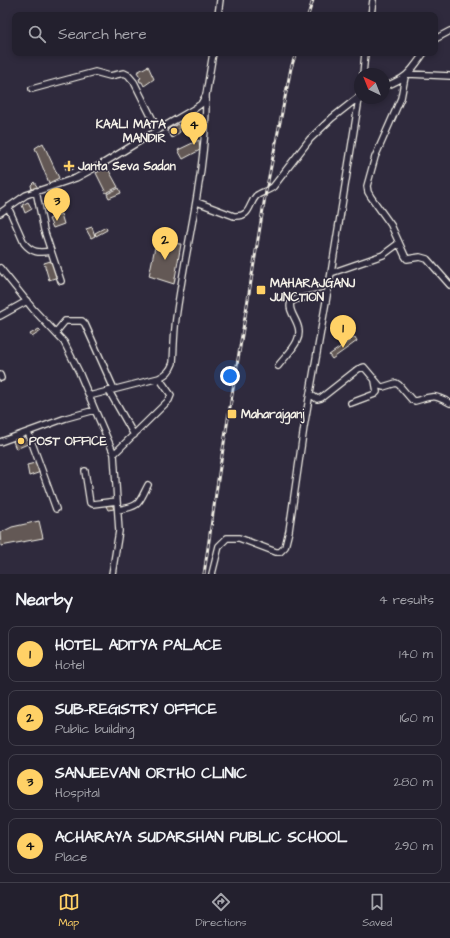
<!DOCTYPE html>
<html lang="en">
<head>
<meta charset="utf-8">
<style>
	:root { --surface:#23202e; --page:#2b2836; --text:#f1f3f6; --muted:#a3a3aa; --line:#403e4a; --accent:#ffd166 }
	body { margin:0; font-family:"Architects Daughter",sans-serif; background:var(--page); color:var(--text) }
	.compass { position:absolute; left:354px; top:68px; width:36px; height:36px; border-radius:50%; background:var(--surface); box-shadow:0 2px 6px #0003; rotate:317deg }
	.you { position:absolute; left:230px; top:376px; width:14px; height:14px; margin:-10px; border:3px solid #fff; border-radius:50%; background:#1a73e8; box-shadow:0 0 0 6px #1a73e833 }
	.badge { display:grid; place-items:center; width:26px; height:26px; border-radius:50%; background:var(--accent); color:#111; font-size:13px; font-weight:700 }
	.pin { position:absolute; translate:-50% -33px; filter:drop-shadow(0 1px 2px #0008) }
	.pin::after { content:''; position:absolute; top:21px; width:14px; height:12px; background:inherit; clip-path:polygon(0 0,100% 0,50% 100%) }
	.list { margin:0; padding:0; list-style:none }
	h2 { display:flex; justify-content:space-between; align-items:center; height:52px; margin:0; padding:0 16px; font-size:17px }
	h2 small { font-size:13px; font-weight:400; color:var(--muted) }
	.list li { display:grid; grid-template-columns:26px 1fr auto; gap:12px; align-items:center; box-sizing:border-box; height:56px; margin:0 8px 8px; padding:0 8px; border:1px solid var(--line); border-radius:8px }
	.list b { display:block; font-size:15px; white-space:nowrap }
	.list p { margin:0; font-size:13px; white-space:nowrap; color:var(--muted) }
	.list em { font-size:13px; font-style:normal; color:var(--muted) }
	.icon { flex:none; width:22px; height:22px; fill:none; stroke:currentColor; stroke-width:2; stroke-linecap:round; stroke-linejoin:round }
	.map { position:relative; flex:none; width:450px; height:574px; overflow:hidden }
	.search { position:absolute; background:var(--surface); box-shadow:0 2px 6px #0003; left:12px; right:12px; top:12px; height:44px; display:flex; align-items:center; gap:10px; box-sizing:border-box; padding:0 14px; border-radius:8px; color:var(--muted); font-size:15px }
	.sheet { height:308px; background:var(--surface) }
	nav { display:flex; justify-content:space-around; align-items:center; box-sizing:border-box; height:56px; border-top:1px solid var(--line); background:var(--surface); font-size:11px; color:var(--muted) }
	nav a { display:grid; justify-items:center; gap:2px }
	nav .on { color:var(--accent) }
	.map>svg:first-child { display:block }
	.building { fill:#645954; stroke:#f4f1e8 }
	.lines { fill:none; stroke-linecap:round; stroke-linejoin:round }
	.minor-casing { stroke:#f4f1e8; stroke-width:8 }
	.minor { stroke:#2f2a3d; stroke-width:5.5 }
	.rail-casing { stroke:#f4f1e8; stroke-width:3 }
	.rail { stroke:#2f2a3d; stroke-width:1.5; stroke-dasharray:4.5; stroke-linecap:butt }
	.poi-dot { fill:#ffd166; stroke:#2f2a3d; stroke-width:1.5 }
	.labels { text-anchor:middle; dominant-baseline:central; stroke-width:3; stroke-linejoin:round; paint-order:stroke }
	.poi-label { font-size:12px; font-weight:bold; fill:#f4f1e8; stroke:#2f2a3d; text-anchor:start }
</style>
</head>
<body>
<div class="map">
<svg width="450" height="574" viewBox="0 0 450 574">
	<rect width="100%" height="100%" fill="#2f2a3d"/>
	<filter id="ink" filterUnits="userSpaceOnUse"><feTurbulence type="fractalNoise" baseFrequency=".025" numOctaves="2"/><feDisplacementMap in="SourceGraphic" scale="8" xChannelSelector="R" yChannelSelector="G"/><feConvolveMatrix kernelMatrix="1 2 1 2 8 2 1 2 1" color-interpolation-filters="sRGB"/></filter>
	<g filter="url(#ink)">
		<!-- building -->
		<path class="building" d="M148 66 154 79 144 86 142 82H140L139 79 141 78 137 72Z
			M178 124 180 132 172 138 167 130Z
			M199 140 200 150 183 159 178 150Z
			M43 143 59 178 49 183 35 148Z
			M71 161 74 168 67 172 64 164Z
			M107 167 118 187 106 193 96 173Z
			M34 182 38 188 32 190 31 185Z
			M119 188 121 193 109 198 107 194Z
			M28 202 32 209 25 213 22 205Z
			M61 214 64 224 53 228 49 219Z
			M92 227 95 236 91 238 86 229Z
			M106 227 107 230 96 236 95 233Z
			M156 242 181 244 174 284 149 276Z
			M54 260 58 277 49 280 44 263Z
			M39 329 41 331 32 337 30 334Z
			M355 337 357 341 332 359 329 355Z
			M27 434 30 443 16 449 12 439Z
			M39 462 41 472 29 476 27 465Z
			M112 504 114 509 108 510 106 506Z
			M39 521 43 538 1 546 0 533 12 527Z"/>
		<g class="lines">
			<defs>
				<path id="minor" d="M218 15 220 0
					M371 15 373 0
					M435 39 450 31
					M363 74 365 53
					M408 74 450 76
					M405 77 401 98 375 157 367 186 368 192 371 197 391 225 405 256 407 259 420 257 427 259 450 285
					M384 87C408 77 409 74 424 53
					M32 89 95 72 110 76 124 73 128 75 134 82 158 130
					M36 191 44 230 61 281
					M197 202 234 216C251 217 248 205 256 196 261 192 268 191 273 187L310 139 332 118 360 96
					M8 207 24 243C32 253 39 253 51 251
					M0 213 26 195 76 178 102 164 158 130 194 109 201 104 206 95 213 53
					M0 268 33 309 64 342 79 372 95 410 114 454 119 531 112 574
					M331 273 383 255 399 243
					M0 316 27 301
					M56 332 65 321H82L85 324 114 389
					M278 366C284 358 293 350 297 341 305 324 286 313 291 302L297 299 328 293
					M0 375 1 378
					M109 391 134 435
					M310 394 317 399 321 398 358 369 364 367 380 386 383 387 396 383 399 385 412 400 415 401C433 396 433 394 450 403
					M89 396 159 378C167 374 170 371 173 363 174 348 174 333 176 318 186 243 207 171 206 95
					M351 403 375 394 377 392 375 381
					M28 432 56 509
					M0 442 66 418 95 410
					M114 454 169 400 171 395 159 378
					M85 471 90 503 93 504 117 501
					M118 510C141 506 138 504 148 485
					M212 574 219 546 227 538H239L276 552H280L285 547 289 531 304 427 331 273 360 93"/>
			</defs>
			<!-- minor casing -->
			<use href="#minor" class="minor-casing"/>
			<!-- minor -->
			<use href="#minor" class="minor"/>
			<defs>
				<path id="rail" d="M308 15 313 0
					M204 574 219 473 266 191 291 68 296 53"/>
			</defs>
			<!-- rail casing -->
			<use href="#rail" class="rail-casing"/>
			<!-- rail -->
			<use href="#rail" class="rail"/>
		</g>
	</g>
	<!-- markers -->
	<g class="poi-dot">
		<circle cx="174" cy="131" r="4"/>
		<path d="M67 160h4v4h4v4h-4v4h-4v-4h-4v-4h4z"/>
		<rect x="256" y="285" width="10" height="10" rx="2"/>
		<rect x="227" y="409" width="10" height="10" rx="2"/>
		<circle cx="21" cy="441" r="4"/>
	</g>
	<g class="labels">
		<!-- poi labels -->
		<g class="poi-label">
			<text x="166" y="124" text-anchor="end">KAALI MATA<tspan x="166" dy="14">MANDIR</tspan></text>
			<text x="78" y="166">Janta Seva Sadan</text>
			<text x="270" y="283">MAHARAJGANJ<tspan x="270" dy="14">JUNCTION</tspan></text>
			<text x="241" y="414">Maharajganj</text>
			<text x="29" y="441">POST OFFICE</text>
		</g>
	</g>
</svg>
<svg class="compass" viewBox="-18 -18 36 36"><path d="M0-13l5 13h-10z" fill="#e53935"/><path d="M0 13l5-13h-10z" fill="#a3a3aa"/></svg>
<div class="you"></div>
<div class="pin badge" style="left:343px;top:348px">1</div>
<div class="pin badge" style="left:165px;top:260px">2</div>
<div class="pin badge" style="left:57px;top:221px">3</div>
<div class="pin badge" style="left:194px;top:145px">4</div>
<div class="search"><svg class="icon" aria-label="search" viewBox="0 0 24 24"><circle cx="10" cy="10" r="6"/><path d="M15 15l6 6"/></svg>Search here</div>
</div>
<section class="sheet">
<h2>Nearby<small>4 results</small></h2>
<ul class="list">
<li><span class="badge">1</span><div><b>HOTEL ADITYA PALACE</b><p>Hotel</p></div><em>140 m</em></li>
<li><span class="badge">2</span><div><b>SUB-REGISTRY OFFICE</b><p>Public building</p></div><em>160 m</em></li>
<li><span class="badge">3</span><div><b>SANJEEVANI ORTHO CLINIC</b><p>Hospital</p></div><em>280 m</em></li>
<li><span class="badge">4</span><div><b>ACHARAYA SUDARSHAN PUBLIC SCHOOL</b><p>Place</p></div><em>290 m</em></li>
</ul>
</section>
<nav>
<a class="on"><svg class="icon" aria-label="map" viewBox="0 0 24 24"><path d="M3 6l6-2 6 2 6-2v14l-6 2-6-2-6 2zM9 4v14M15 6v14"/></svg>Map</a>
<a><svg class="icon" aria-label="directions" viewBox="0 0 24 24"><path d="M12 3l9 9-9 9-9-9zM9 14v-3h6M13 9l2 2-2 2"/></svg>Directions</a>
<a><svg class="icon" aria-label="saved" viewBox="0 0 24 24"><path d="M7 4h10v16l-5-4-5 4z"/></svg>Saved</a>
</nav>
</body>
</html>
